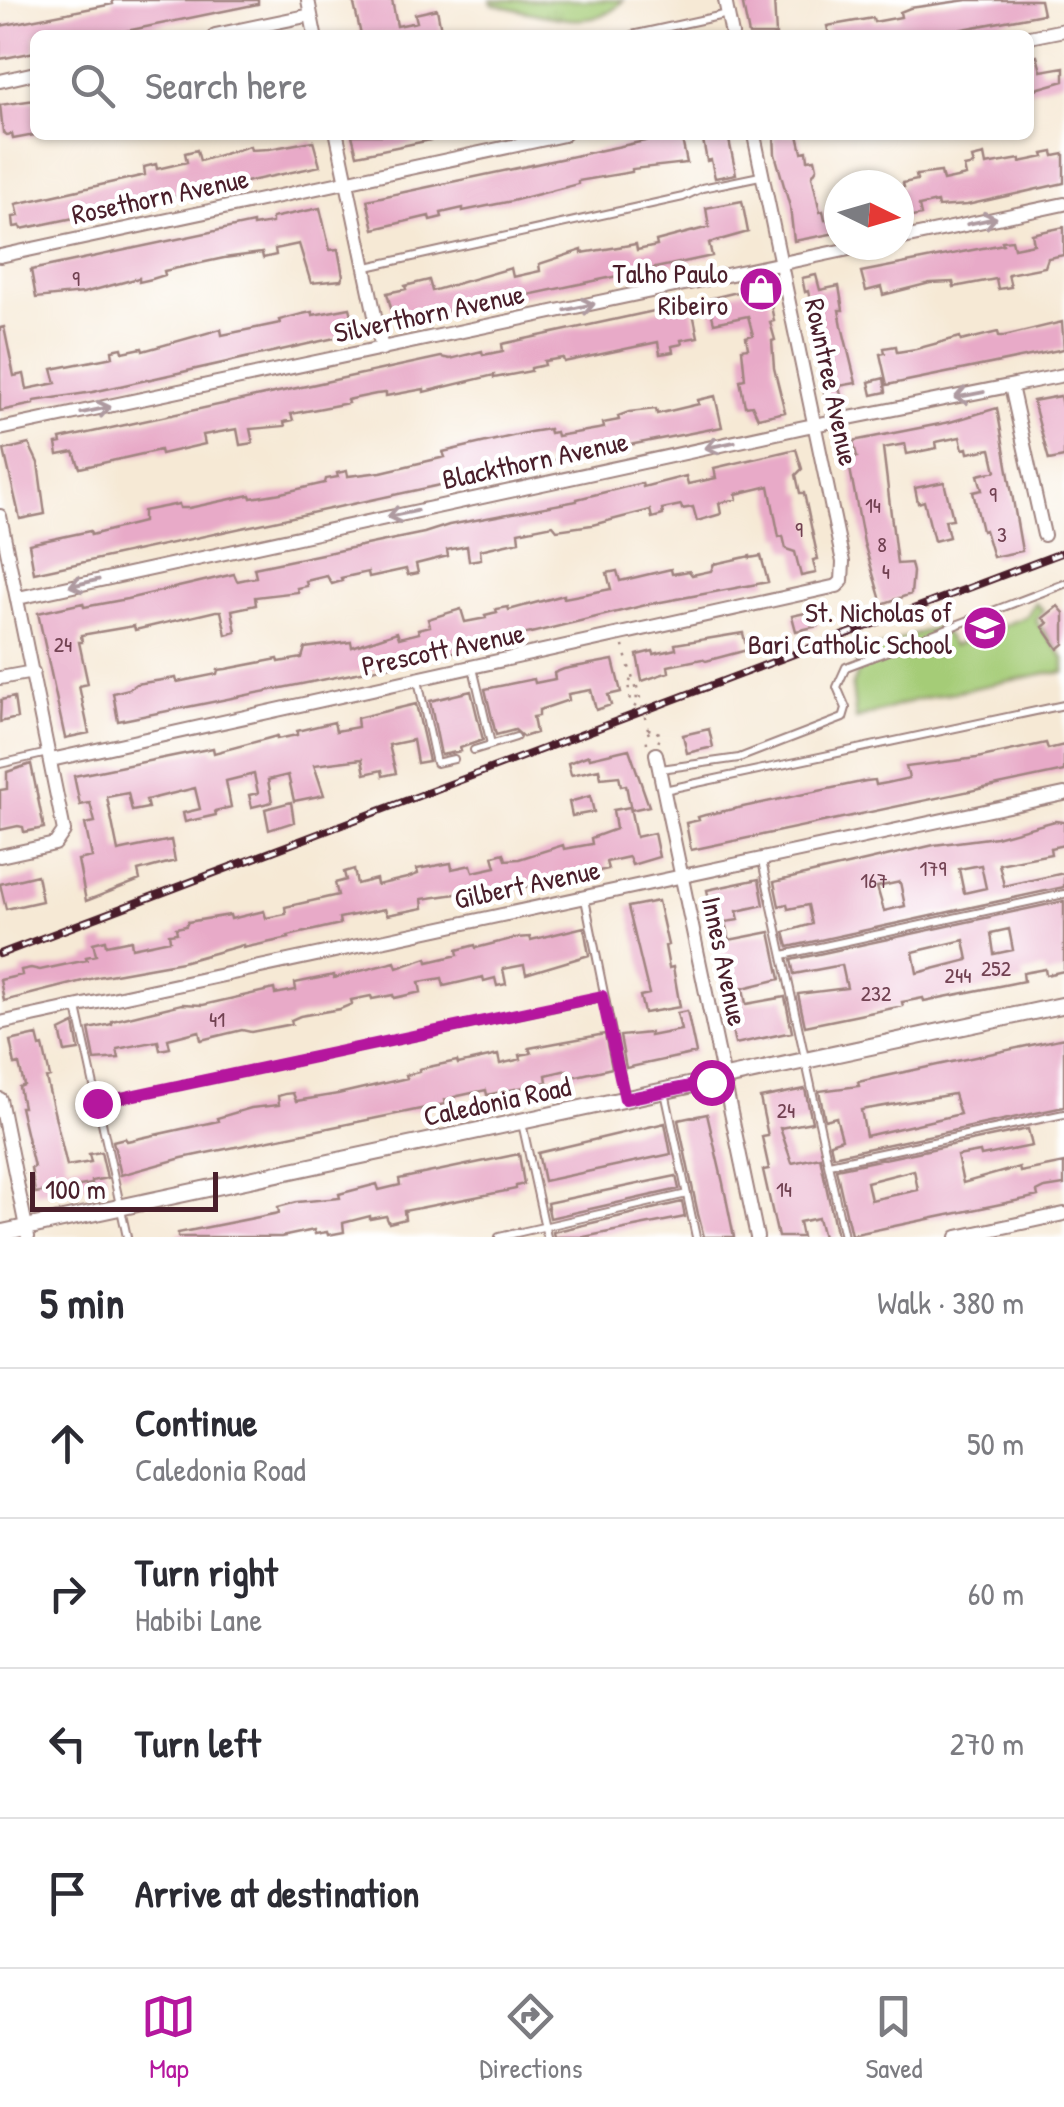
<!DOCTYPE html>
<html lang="en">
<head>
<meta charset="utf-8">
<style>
	:root { --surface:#fff; --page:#f2f2f3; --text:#2b2b33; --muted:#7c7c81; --line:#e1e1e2; --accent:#b5179e }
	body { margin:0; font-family:"Patrick Hand",sans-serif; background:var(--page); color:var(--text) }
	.compass { position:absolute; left:824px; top:170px; width:90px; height:90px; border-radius:50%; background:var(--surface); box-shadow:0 2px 8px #0004; rotate:95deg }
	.scale { position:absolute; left:30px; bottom:25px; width:188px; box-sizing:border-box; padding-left:10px; border:5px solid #4a1f2b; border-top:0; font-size:28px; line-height:35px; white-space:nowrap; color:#4a1f2b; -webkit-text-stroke:8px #fff; paint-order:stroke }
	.stop { position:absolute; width:30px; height:30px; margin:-22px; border:8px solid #b5179e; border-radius:50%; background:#fff }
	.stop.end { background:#b5179e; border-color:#fff; box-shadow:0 2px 10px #0008 }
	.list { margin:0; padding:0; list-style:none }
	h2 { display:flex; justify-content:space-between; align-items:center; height:130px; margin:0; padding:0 40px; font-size:42px }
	h2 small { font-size:32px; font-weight:400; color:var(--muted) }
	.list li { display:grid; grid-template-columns:65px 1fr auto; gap:30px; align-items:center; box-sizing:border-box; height:150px; padding:0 40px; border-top:2px solid var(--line) }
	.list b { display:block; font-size:38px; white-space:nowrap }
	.list p { margin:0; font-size:32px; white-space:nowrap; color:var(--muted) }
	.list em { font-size:32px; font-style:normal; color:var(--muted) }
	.icon { flex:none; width:55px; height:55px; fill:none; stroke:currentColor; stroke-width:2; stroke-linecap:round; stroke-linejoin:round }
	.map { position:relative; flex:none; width:1064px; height:1237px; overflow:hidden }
	.search { position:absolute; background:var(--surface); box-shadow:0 2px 8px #0004; left:30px; right:30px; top:30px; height:110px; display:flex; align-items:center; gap:25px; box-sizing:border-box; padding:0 35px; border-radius:15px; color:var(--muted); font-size:38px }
	.sheet { height:730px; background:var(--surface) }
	nav { display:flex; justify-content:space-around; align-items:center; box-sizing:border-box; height:140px; border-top:2px solid var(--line); background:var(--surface); font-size:28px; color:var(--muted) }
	nav a { display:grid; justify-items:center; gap:5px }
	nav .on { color:var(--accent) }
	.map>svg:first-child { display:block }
	.grass { fill:url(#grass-tufts); stroke:#787651; stroke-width:2.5 }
	.park { fill:#a5cc77; stroke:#787651; stroke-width:2.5 }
	.building { fill:#e8aac8; fill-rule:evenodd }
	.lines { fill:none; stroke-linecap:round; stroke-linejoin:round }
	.service-casing { stroke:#a08480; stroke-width:10 }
	.minor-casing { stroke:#a08480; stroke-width:16 }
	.tertiary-casing { stroke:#a08480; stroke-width:19 }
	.path { stroke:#a08480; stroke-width:2.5; stroke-dasharray:2.5 8; stroke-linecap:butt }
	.service { stroke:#fff; stroke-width:6 }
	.minor { stroke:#fff; stroke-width:12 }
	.tertiary { stroke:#fff; stroke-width:15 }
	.rail-casing { stroke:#4a1f2b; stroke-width:8 }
	.rail { stroke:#fff; stroke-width:4; stroke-dasharray:11; stroke-linecap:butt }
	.path-bridge { stroke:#a08480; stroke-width:2.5; stroke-dasharray:2.5 8; stroke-linecap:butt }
	.oneway { stroke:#ae9aa0 }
	.route { stroke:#b5179e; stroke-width:12 }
	.labels { text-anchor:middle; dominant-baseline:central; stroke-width:9; stroke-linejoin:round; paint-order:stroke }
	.number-label { font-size:22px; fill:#724252 }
	.street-label { font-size:28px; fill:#4a1f2b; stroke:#fff }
	.poi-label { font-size:28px; fill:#4a1f2b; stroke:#fff; text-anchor:end }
</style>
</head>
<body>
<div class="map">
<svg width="1064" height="1237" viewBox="0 0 1064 1237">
	<defs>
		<pattern id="grass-tufts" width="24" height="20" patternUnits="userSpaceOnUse" patternTransform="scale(2.5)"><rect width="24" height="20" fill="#a5cc77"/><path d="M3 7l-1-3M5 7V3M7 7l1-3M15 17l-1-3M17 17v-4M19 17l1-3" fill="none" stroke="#90af67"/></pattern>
	</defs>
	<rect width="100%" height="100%" fill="#fff"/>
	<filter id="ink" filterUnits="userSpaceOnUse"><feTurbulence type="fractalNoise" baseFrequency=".01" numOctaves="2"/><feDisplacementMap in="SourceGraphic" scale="20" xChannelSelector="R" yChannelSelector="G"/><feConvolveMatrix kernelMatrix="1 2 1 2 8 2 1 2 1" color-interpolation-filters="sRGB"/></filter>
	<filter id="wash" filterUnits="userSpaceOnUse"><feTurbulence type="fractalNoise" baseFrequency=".0048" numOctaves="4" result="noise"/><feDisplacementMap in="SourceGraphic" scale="40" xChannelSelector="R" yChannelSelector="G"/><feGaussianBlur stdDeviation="2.25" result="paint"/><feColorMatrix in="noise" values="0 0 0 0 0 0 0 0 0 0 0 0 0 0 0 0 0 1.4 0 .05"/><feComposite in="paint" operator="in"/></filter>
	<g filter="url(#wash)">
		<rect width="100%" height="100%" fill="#f6e9d5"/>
		<!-- grass -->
		<path class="grass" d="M491 0H623C596 37 531 11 492 4Z"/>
		<!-- park -->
		<path class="park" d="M1035 603 1043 610 1036 621 1064 658V673H1047L916 700 856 719 852 686 858 672 856 656 940 625 953 646 1027 616Z"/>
		<g id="blocks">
			<!-- building -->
			<path class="building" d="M112 0H258V4L107 35H35V52L0 59V26L113 4Z
				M353 0H392L397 26 417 22 415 14 437 9 442 35H361Z
				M742 0H774L776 35H749Z
				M967 0H1040L1043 14 931 35H829L827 26 873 18 874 22 901 17 900 12 910 8Z
				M1037 56 1041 71 1064 67V81L1029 91V58Z
				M35 100V135L13 139 12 134 7 135 3 132 0 105Z
				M352 135H431V140L357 155Z
				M673 135H681L687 163 632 169V172L578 181V184L512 201 463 211V208L441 213 442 217 430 220 429 216 374 229 367 200Z
				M702 135H728L736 174 715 178 711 160 707 161Z
				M774 135H798L802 152 807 151 808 160 815 159 817 168 812 176 820 212 823 211 825 220 833 219 836 233 794 241 790 207 775 154Z
				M313 141 320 166 180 196 149 198 150 202 21 229 20 226 14 227 13 217 19 216 16 204 145 175 144 167 156 164 157 169 187 162 185 153 197 150 200 161 250 146 251 150 269 149Z
				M1053 152 1054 156 1064 154V183L967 205 938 207 937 202 919 206 921 215 899 220V188L904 187 903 183 917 180 916 175 941 172 943 181 966 176 964 167 974 165 972 158 984 155 986 165 1020 159V162L1044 157 1043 154Z
				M742 201 748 232 709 243 712 256 395 323 387 293 406 289 405 286 429 280 432 291 511 268 513 277 540 271 539 264 582 250V253L636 244 637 250 657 246 656 241 709 227 706 208Z
				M320 208 330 250 338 249 343 276 341 280 311 283 299 244 275 249 276 255 263 258 262 253 224 258 164 271 165 275 152 279 139 282V278L83 293 36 298 31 270 253 223V226L272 223V218Z
				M1064 227V255L1048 258 1045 267 1008 274 1011 287 998 289 996 279 954 287 953 282 930 283 883 295 881 287 866 291 861 272 1003 244 1002 241 1012 240 1014 248 1034 244 1032 234Z
				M816 275 820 290 839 286 843 310H839L842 326 856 383 839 386 842 401 827 404 824 392 828 391 817 331 808 291 805 292 802 278Z
				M767 285 774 321 770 322 775 340 772 341 774 368 785 412 758 418 752 405 745 406 740 380 745 379 742 349 748 348 746 337 753 335 748 316 714 323 708 299Z
				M691 303 698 337 681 340 682 344 672 346 673 352 660 354 658 342 564 362 563 358 544 361 545 365 531 368V371L494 378V375L424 392V389L386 396V393L376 394 347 400 348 403 291 414 293 420 284 422 285 426 250 429 253 443 240 445 237 429 203 435 205 444 161 454 160 450 80 468 74 452 58 455 56 444 61 443 60 439 441 357 450 359 482 351 483 355 503 351 502 344Z
				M350 308 357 333 93 392 34 401V404L0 411V328L4 327 14 376 24 374 27 389 56 383 52 369 113 357 112 350 122 348 123 352 142 348 143 351 221 329 222 335 280 323 279 320 302 314 312 312 313 315Z
				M1062 322 1064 349 887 385 880 354 885 353 884 348 896 346 897 352 916 349 960 337 961 341 998 332 999 336H1004Z
				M884 378 886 392 872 395 869 382Z
				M715 396 722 427 583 454 34 573 29 544 90 531 91 535 143 522V511L179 504 180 508H189L250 495 251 498 281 493 325 483 326 479 338 477 337 473 347 471 348 476 381 472 445 457 443 452 530 432 549 429 550 433 556 432 557 436 604 428 603 423 619 420 618 416 629 412 656 409 657 414 699 404 698 400Z
				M1060 396 1064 416V457L1049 460 1033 401Z
				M997 408 1022 551 993 557 985 530 982 531 973 492 982 490 978 475 996 471 991 449 968 453 967 448 963 449 960 437 936 442 937 448 907 454 905 444 883 448 897 564 911 563 913 572 911 594 882 604 864 543 848 458 857 457 853 441 950 422Z
				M29 444 38 463 45 514 20 519 4 450Z
				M796 449 802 469 796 475 800 493H804L818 559 813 560 816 573 801 576 795 552 786 549 783 536 779 537 769 486 736 494 737 499 719 503 721 514 697 521 693 507 682 509 681 505 662 509 663 515 652 518 650 510 592 525 557 530 553 525 518 532 519 541 480 550 481 559 469 561 467 546 447 550 448 556 416 564 418 573 408 575 406 569 369 577 368 572 341 578 342 581 332 584 327 576 306 581 307 586 297 588 298 592 255 597 256 605 232 610 236 632 226 635 221 611H216L135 630 134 626 81 635 82 642H79L88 684 79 686 89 733 65 738 38 613 83 603 84 607 127 599 234 574 237 581 256 577 254 568 424 533 449 525 577 501V499L642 483 643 487 686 476 688 484 716 478 714 468Z
				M944 482 953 519 945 520 949 537 934 541 924 501 918 503 915 488Z
				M750 556V558L761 556 768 582 650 604 416 661 118 721 113 693 129 689 136 684 176 678 177 682 217 674 218 670 226 669 278 659 279 662 302 658 305 648 351 642 352 647 397 632 399 638 419 633 418 629 430 626 428 619 461 609 465 622 486 618 485 615 497 612 496 609 508 607 509 610 564 595V598L611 589 607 573 617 571 620 581 671 569 672 574 689 571 692 575 711 571 714 564Z
				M1058 606 1064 613V644L1058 649 1043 627 1048 623 1043 618Z
				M814 611 818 626 796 631 792 616Z
				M743 633 747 650 706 661 702 659 668 666 669 672 642 681 637 655 653 651 654 654 676 649 675 644Z
				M613 660 621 692 608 695 611 705 596 710 591 690 568 694 569 700 539 710V716L533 717 536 733 523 737 515 730 496 735 485 689 534 679 535 683 555 679 554 673 564 669Z
				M471 691 483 740 460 748 461 751 441 755 430 701Z
				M14 697 17 718 0 722 1 700Z
				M416 704 429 761 417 763 413 740 389 745 396 773 383 776 382 770 365 774 362 759 314 765 324 795 294 801 288 775 268 780 272 802 252 807 249 795 258 793 254 774 226 781 231 807 215 811 216 815 185 822 183 813 200 809 195 788 146 800 148 808 132 811 128 793 107 797 118 851 171 840 175 861 138 871 140 880 86 901 78 860 92 857 85 824 95 822 90 803 80 805 74 776 213 748 214 753 277 736V739L297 735V731L334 722 336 731 358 727 357 718Z
				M709 729 713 747 687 753 683 735Z
				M1046 743 1048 749 1064 745V771L691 850 686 823 699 820 698 817 705 815 866 781 875 780 876 785 887 783 909 778 906 767 977 758Z
				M629 749 649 806 631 810 626 785 621 786 619 776 601 778 599 769 571 775 568 763 589 755 590 758Z
				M31 764 44 828 24 832 23 827 18 826 0 830V790L7 789V772Z
				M590 796 594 812 572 816 569 802Z
				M291 802 294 822 269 830 265 809Z
				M630 807 636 837 654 833 659 857 632 865 629 857 606 862 608 869 464 900 463 893 422 899 423 908 387 915 385 909 339 918 340 924 288 936 289 938 243 948V945L182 962 98 977 4 1001 0 980 22 975 21 970 31 968 40 970 87 960 86 957 96 955 93 943 105 940 106 945 131 940 132 948 170 940 169 934 177 933 176 928 186 926 188 922 230 915 231 919 264 911 266 918 286 914 285 907 338 895 335 883 346 880 344 872 354 869 357 884 376 879 377 885 407 878 418 874 417 869 451 863 452 869 471 865 473 872 496 867 493 856 504 853 506 860 519 859 563 845 564 849 592 844 591 838 616 829 613 810Z
				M1055 821 1064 822V845L1050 848 1051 854 999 864 1004 886 1064 873V887L788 947 784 932 812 924 808 905 788 909 787 904 779 906 774 882 934 845 996 837ZM981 865 986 888 964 893 959 869ZM900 882 905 906 884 911 877 887Z
				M37 875 42 901 6 909 0 884Z
				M759 879 764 905 737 911 739 920 725 922 729 940 770 932 780 979 743 988 746 1004 785 997 792 1032 735 1044 730 1020H734L707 890Z
				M658 901 668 945 665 946 669 968 673 967 680 1007 644 1013 640 996 649 994 628 907Z
				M1064 901V971L1046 975 1045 969 1023 973 1024 981 924 1001 923 998 913 1000 902 1002 903 1006 805 1026 798 994 847 988 842 965 794 974 791 960ZM1009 929 1013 950 994 954 991 933ZM964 940 968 960 917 973 913 952Z
				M584 927 589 955 526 974 524 965 503 969 506 984 497 986 495 978 484 981 483 977 444 986 442 978 419 982 421 992 394 998 393 995 372 999 371 996 351 1000 352 1004 340 1009 300 1016 291 1020 292 1024 251 1032 242 1030 201 1040 199 1031 168 1039 170 1048 160 1050 158 1041 117 1049 119 1058 95 1060 89 1029 112 1024V1021L182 1004 203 1005 274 989 275 994 296 990 295 983 334 975V978L395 962 397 968 427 958 428 962 458 955 457 950 475 945 476 948 515 938 530 937 531 940Z
				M687 1011 696 1053 626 1068 620 1036 650 1033V1036L681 1030 677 1013Z
				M74 1024 79 1050 65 1052 60 1031Z
				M605 1034 612 1068 568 1078 567 1070 546 1075 547 1082 487 1095 486 1090 458 1096 444 1100 445 1104 182 1158 121 1175 113 1141 125 1138 127 1141 218 1121 217 1118 251 1108 279 1105 278 1096 285 1094 293 1093 296 1101 338 1094 407 1078 406 1075 419 1072V1069L457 1061 458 1064 498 1055 500 1064 521 1059 520 1055 531 1053 529 1048Z
				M37 1035 40 1047 43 1046 50 1077 46 1078 67 1166 91 1162 89 1154 101 1152 107 1178 92 1181V1184L35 1193 31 1168 34 1167 20 1107H23L19 1087 24 1085 19 1064 15 1065 10 1041Z
				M1064 1038V1107L833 1156 830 1143 842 1139 836 1117 825 1120 819 1091 859 1086 858 1082ZM954 1094 960 1114 866 1136 861 1110Z
				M805 1089 812 1122 780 1128 792 1163 820 1157 837 1237H823L818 1218 799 1222 802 1237H778L765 1179 763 1170 769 1169 762 1137 768 1136 760 1098Z
				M707 1114 723 1183 734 1237H704L698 1214 678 1120Z
				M665 1123 671 1154 544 1181 538 1153Z
				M1028 1129 1032 1146 981 1156 980 1152 957 1156 963 1183 1019 1167 1020 1172 1064 1163V1185L1045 1188 1037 1192 1038 1196 1025 1199 851 1235 836 1169ZM914 1170 918 1190 871 1200 867 1182Z
				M519 1154 524 1184 516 1186V1189L404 1211 405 1219 389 1223 386 1216 370 1219V1216L343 1223 344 1232 328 1235 327 1232 315 1234 314 1230 281 1237H178V1233L279 1213 278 1207 297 1202 340 1198 339 1194 377 1184 379 1190 400 1185 399 1179Z
				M676 1176 679 1189 550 1218 547 1203Z
				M682 1202 685 1217 584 1237H554L553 1232Z"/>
		</g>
	</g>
	<g filter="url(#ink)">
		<use href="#blocks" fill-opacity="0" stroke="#a08480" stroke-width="2.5"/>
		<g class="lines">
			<defs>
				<path id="service" d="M632 35 728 14
					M367 267 683 197 702 188 760 176
					M473 668 491 744
					M418 680 436 763 454 759
					M474 750 516 737
					M0 764 48 753
					M661 769 739 758 843 718 846 708 837 687 846 667 1064 584
					M664 790 1064 705
					M762 861 844 1237
					M585 899 625 1097
					M783 955 1064 894
					M77 1008 127 1237
					M665 1092 696 1237
					M97 1103 602 997
					M522 1123 547 1237
					M829 1164 1064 1114
					M499 1237 687 1194"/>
				<path id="minor" d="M308 0 315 35
					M725 0 732 35
					M215 35 311 15
					M1029 37 1064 30
					M0 81 35 73
					M337 135 382 349
					M899 239 1064 204
					M0 256 564 135
					M1011 386 1044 535
					M0 429 868 245
					M0 516 64 831 55 844 0 856
					M18 598 804 427 1064 375
					M0 678 33 672
					M656 754 757 1237
					M51 760 837 586 842 581 843 562 754 135
					M0 1023 1064 794
					M0 1099 28 1237
					M957 1237 1064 1214"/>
				<path id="tertiary" d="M0 1233 1064 1005"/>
			</defs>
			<!-- service casing -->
			<use href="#service" class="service-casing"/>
			<!-- minor casing -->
			<use href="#minor" class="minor-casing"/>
			<!-- tertiary casing -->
			<use href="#tertiary" class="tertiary-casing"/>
			<!-- path -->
			<path class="path" d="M623 646C627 665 640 692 636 707
				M648 729 658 731 661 741
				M647 743 646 734 654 730 661 735 658 743"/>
			<!-- service -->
			<use href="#service" class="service"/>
			<!-- minor -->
			<use href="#minor" class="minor"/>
			<!-- tertiary -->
			<use href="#tertiary" class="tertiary"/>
			<defs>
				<path id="rail" d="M0 954 1064 552"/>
			</defs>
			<!-- rail casing -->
			<use href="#rail" class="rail-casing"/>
			<!-- rail -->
			<use href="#rail" class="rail"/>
			<!-- path-bridge -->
			<path class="path-bridge" d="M636 707 630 703 628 680 636 683 648 729"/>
		</g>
		<!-- one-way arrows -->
		<defs><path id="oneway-shaft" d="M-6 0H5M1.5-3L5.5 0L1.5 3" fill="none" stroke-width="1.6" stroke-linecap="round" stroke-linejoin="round" transform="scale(2.5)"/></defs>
		<g class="oneway">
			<use href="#oneway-shaft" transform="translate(982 221) rotate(-12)"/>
			<use href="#oneway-shaft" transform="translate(580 307) rotate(-12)"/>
			<use href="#oneway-shaft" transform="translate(969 395) rotate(169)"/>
			<use href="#oneway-shaft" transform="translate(96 410) rotate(-12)"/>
			<use href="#oneway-shaft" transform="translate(720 445) rotate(168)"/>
			<use href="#oneway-shaft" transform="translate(402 514) rotate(168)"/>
			<use href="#oneway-shaft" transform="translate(84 583) rotate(167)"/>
		</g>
	</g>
	<g class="lines" filter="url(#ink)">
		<!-- route -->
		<path class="route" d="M97 1103 602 996 625 1099 711 1082"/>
	</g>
	<!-- icons -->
	<defs>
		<symbol id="shop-disc" viewBox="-11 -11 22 22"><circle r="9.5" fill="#b5179e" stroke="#fff"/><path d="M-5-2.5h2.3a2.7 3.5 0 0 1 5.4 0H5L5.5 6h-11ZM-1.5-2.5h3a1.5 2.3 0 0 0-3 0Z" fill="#fff"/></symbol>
		<symbol id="school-disc" viewBox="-11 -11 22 22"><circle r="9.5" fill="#b5179e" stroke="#fff"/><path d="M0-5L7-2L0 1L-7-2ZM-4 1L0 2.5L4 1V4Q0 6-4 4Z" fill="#fff"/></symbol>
	</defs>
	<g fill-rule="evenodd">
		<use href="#shop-disc" x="736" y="264" width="50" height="50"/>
		<use href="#school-disc" x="960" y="603" width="50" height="50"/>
	</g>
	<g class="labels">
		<!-- number labels -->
		<g class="number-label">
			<text x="76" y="278">9</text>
			<text x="993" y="494">9</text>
			<text x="873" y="505">14</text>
			<text x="799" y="529">9</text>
			<text x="1002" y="534">3</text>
			<text x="882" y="544">8</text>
			<text x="886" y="571">4</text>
			<text x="63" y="644">24</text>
			<text x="933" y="868">179</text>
			<text x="874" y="880">167</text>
			<text x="996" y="968">252</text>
			<text x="958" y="975">244</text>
			<text x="876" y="993">232</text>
			<text x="217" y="1019">41</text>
			<text x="786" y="1110">24</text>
			<text x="784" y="1189">14</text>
		</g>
		<!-- street labels -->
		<g class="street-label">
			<text transform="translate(160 196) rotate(-12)">Rosethorn Avenue</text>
			<text transform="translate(429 313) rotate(-12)">Silverthorn Avenue</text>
			<text transform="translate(832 382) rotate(78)">Rowntree Avenue</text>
			<text transform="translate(535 460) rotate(-12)">Blackthorn Avenue</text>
			<text transform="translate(443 649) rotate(-12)">Prescott Avenue</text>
			<text transform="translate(527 884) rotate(-12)">Gilbert Avenue</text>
			<text transform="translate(725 961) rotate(78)">Innes Avenue</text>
			<text transform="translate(497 1101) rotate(-12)">Caledonia Road</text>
		</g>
		<!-- poi labels -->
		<g class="poi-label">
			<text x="728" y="273">Talho Paulo<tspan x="728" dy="32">Ribeiro</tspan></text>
			<text x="952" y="612">St. Nicholas of<tspan x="952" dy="32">Bari Catholic School</tspan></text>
		</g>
	</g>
</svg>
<svg class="compass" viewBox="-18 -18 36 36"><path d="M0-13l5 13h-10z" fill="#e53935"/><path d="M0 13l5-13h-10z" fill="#7c7c81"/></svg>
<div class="scale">100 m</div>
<div class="stop" style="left:711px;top:1082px"></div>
<div class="stop end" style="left:97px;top:1103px"></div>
<div class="search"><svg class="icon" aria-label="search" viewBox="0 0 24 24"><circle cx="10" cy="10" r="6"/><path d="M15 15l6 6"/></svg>Search here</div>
</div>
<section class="sheet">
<h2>5 min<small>Walk · 380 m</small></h2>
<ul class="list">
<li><svg class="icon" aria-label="ahead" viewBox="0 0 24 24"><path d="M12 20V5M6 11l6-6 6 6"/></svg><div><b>Continue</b><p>Caledonia Road</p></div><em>50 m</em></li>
<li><svg class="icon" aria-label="right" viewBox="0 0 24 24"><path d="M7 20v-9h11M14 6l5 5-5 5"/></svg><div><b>Turn right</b><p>Habibi Lane</p></div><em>60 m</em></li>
<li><svg class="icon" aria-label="left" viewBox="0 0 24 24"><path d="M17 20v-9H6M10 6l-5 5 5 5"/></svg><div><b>Turn left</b></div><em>270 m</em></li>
<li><svg class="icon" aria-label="arrive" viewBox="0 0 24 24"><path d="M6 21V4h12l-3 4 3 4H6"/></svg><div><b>Arrive at destination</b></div></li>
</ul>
</section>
<nav>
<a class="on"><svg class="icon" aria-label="map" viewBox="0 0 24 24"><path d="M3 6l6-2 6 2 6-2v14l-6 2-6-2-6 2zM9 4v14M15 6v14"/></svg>Map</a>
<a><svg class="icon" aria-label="directions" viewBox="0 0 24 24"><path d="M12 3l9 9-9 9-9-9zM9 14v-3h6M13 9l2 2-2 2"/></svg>Directions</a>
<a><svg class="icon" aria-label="saved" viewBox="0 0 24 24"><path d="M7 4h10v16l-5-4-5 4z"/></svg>Saved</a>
</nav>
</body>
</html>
